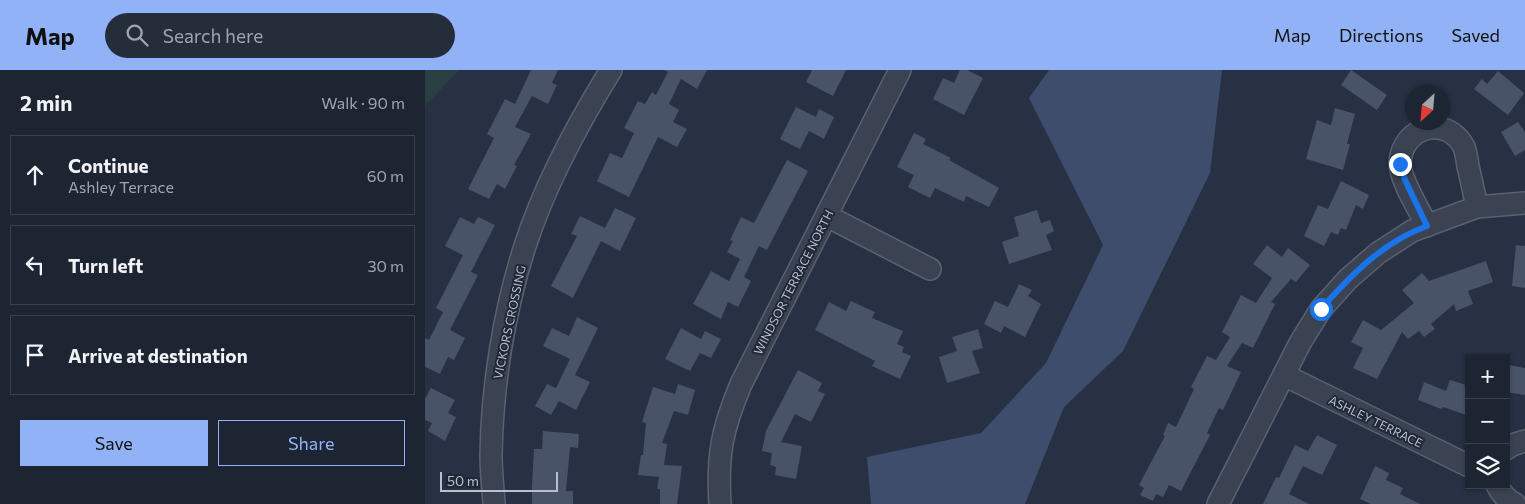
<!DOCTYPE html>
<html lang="en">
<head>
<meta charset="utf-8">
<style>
	:root { --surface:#1d2532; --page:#252d3a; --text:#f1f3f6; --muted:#a0a5ac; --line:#3b424d; --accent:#92b2f8 }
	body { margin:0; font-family:Commissioner,sans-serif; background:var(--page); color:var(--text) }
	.controls { position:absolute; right:15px; bottom:15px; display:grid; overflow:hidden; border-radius:0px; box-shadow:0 1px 4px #0004 }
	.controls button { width:45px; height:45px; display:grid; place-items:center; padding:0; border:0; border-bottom:1px solid var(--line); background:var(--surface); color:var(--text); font:25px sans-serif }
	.compass { position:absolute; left:980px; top:15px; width:45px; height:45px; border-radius:50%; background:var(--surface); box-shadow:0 1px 4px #0004; rotate:206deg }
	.scale { position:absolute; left:15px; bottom:12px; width:118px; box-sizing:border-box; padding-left:5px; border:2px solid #b9bfcc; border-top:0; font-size:14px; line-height:18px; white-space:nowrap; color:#b9bfcc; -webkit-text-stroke:4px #202838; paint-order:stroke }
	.stop { position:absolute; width:15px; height:15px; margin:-11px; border:4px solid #1a73e8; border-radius:50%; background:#fff }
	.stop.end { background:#1a73e8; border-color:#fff; box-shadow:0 1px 5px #0008 }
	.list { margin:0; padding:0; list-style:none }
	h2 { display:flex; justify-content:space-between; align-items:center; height:65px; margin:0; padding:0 20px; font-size:21px }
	h2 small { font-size:16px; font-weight:400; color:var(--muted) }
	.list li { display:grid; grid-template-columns:32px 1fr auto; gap:15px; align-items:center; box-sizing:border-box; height:80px; margin:0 10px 10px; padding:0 10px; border:1px solid var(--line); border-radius:0px }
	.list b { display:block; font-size:19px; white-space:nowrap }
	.list p { margin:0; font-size:16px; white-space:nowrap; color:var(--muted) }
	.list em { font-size:16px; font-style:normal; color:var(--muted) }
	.actions { display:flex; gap:10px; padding:15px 20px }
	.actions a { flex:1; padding:11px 0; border:1px solid var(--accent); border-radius:0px; text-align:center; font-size:18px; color:var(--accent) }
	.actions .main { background:var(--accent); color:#111 }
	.icon { flex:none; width:28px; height:28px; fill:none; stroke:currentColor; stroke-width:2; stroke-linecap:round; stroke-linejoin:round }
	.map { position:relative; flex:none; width:1100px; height:434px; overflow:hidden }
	header { display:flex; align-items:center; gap:30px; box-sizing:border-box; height:70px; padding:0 25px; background:var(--accent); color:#111 }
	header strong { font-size:24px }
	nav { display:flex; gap:28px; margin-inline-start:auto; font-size:18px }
	.search { width:350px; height:45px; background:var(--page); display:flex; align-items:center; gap:12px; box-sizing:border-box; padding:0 18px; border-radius:28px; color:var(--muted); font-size:19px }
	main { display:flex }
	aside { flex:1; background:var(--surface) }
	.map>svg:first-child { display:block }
	.green { fill:#293f44 }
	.water { fill:#3d4d6b }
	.building { fill:#485367 }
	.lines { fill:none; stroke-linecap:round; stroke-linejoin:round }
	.minor-casing { stroke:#5a6170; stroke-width:24 }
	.minor { stroke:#3b4352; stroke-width:21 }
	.route { stroke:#1a73e8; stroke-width:6 }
	.labels { text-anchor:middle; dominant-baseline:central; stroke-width:4; stroke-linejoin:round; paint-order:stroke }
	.street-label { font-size:12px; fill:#b9bfcc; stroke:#202838 }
</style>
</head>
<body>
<header>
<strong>Map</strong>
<div class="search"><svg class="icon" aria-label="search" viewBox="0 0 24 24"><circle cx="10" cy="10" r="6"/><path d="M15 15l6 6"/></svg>Search here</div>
<nav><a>Map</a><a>Directions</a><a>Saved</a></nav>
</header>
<main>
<aside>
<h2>2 min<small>Walk · 90 m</small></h2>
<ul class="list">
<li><svg class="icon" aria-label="ahead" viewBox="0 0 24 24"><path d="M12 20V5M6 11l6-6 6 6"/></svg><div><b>Continue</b><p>Ashley Terrace</p></div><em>60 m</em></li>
<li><svg class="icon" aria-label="left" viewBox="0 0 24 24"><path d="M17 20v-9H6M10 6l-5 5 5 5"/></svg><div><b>Turn left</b></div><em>30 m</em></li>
<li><svg class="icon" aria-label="arrive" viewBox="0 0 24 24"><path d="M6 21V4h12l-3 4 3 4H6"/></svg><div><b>Arrive at destination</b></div></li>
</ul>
<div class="actions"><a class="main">Save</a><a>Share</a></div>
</aside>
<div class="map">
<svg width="1100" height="434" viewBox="0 0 1100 434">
	<rect width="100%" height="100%" fill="#273143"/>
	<!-- green -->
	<path class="green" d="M0 0H34L0 36Z"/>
	<!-- water -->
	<path class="water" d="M624 0H797L785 103 698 281 639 337 600 434H446L442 387 556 363 621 293 678 175 604 28Z"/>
	<!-- building -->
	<path class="building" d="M106 0H133L127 13 132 15 123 34 107 26 90 57 106 64 89 95 92 96 80 119 72 114 64 129 43 119 69 68 62 64 80 29 90 34Z
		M239 0H282L272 19 256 9 244 34 254 40 248 52 262 59 252 77 233 67 204 127 172 111 185 83 197 88 209 63 199 58 213 31 220 34 227 22 231 25 243 2Z
		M387 0H421L408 26 381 12Z
		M535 0H542L558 8 539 45 508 29 518 8 529 13Z
		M926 0 962 25 952 40 916 15Z
		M1073 1 1099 23 1083 45 1049 19 1057 9 1062 14Z
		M371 37 391 47 394 39 409 47 399 69 384 61 375 79 355 69Z
		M910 38 930 44 922 74H925L918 100 881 89 892 50 906 55Z
		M1093 52 1100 62V80L1090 86 1076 62Z
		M489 63 501 69 498 74 526 88 524 90 574 118 564 137 541 126 539 132 510 118 505 128 483 117 489 105 472 97Z
		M362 90 383 101 342 180 334 176 319 207 326 211 313 237 303 232 296 249 268 234 286 201 304 211 315 189 302 182 308 171 305 170 316 147 329 153Z
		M916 111 944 125 938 139 931 135 921 160 916 158 913 165 906 162 899 176 879 166 893 135 903 139Z
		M190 138 211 148 195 181 176 171 148 228 126 216 152 166 146 164 155 146 180 158Z
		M612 140 616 153 625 150 629 161 621 165 627 180 584 194 577 172 594 166 589 147Z
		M35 147 49 154 53 147 70 155 46 202 53 205 25 260 40 268 29 290 23 287 15 304 0 297V268L4 270 18 242 11 238 38 185 20 176Z
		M842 175 857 187 863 178 885 195 871 212 866 209 846 232 850 234 828 278 817 273 802 296 816 302 798 340 794 338 782 363 785 365 756 421 744 415 738 427 731 424 728 431 715 425 719 418 714 415 740 366 738 365 743 353 751 357 769 319 766 317 782 286 791 290 805 267 797 262 816 225 831 233 847 208 828 194Z
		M1091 175 1100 176V218L1087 216Z
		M1061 191 1068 212 1043 221 1048 234 1031 241 1029 234 1006 254 1010 259 999 267 994 261 983 269 977 262 952 309 928 298 938 278 926 272 938 250 956 260 989 233 977 220 997 203 1004 211Z
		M594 214 607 220 603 226 616 234 600 267 579 256 576 263 559 254 570 231 583 237Z
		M426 231 450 242 447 248 478 261 472 274 479 277 477 282 486 286 475 309 447 296 450 291 390 260 404 232 421 241Z
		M152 247 173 258 150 305 165 312 151 340 134 331 126 345 110 336 122 314 131 318 145 289 118 276 127 258 144 266Z
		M256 258 276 269 280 261 296 269 286 288 275 283 265 301 240 289Z
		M553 259 558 278 547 281 555 303 522 313 514 287 532 281 527 267Z
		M1084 295 1100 298V325L1081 322Z
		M373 300 397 313 393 321 400 324 386 352 370 344 356 372 377 376 371 409 350 405 351 397 345 395 347 383 337 381 341 361Z
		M1025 310 1044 316V346L1018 337 1016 339 993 330 999 312 1021 321Z
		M253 314 270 320 263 345 249 341 237 373 242 374 239 395 257 396 252 434H235V419H232L234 407 213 405 216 385H218L221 353 217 352 228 317 250 324Z
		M6 318 30 330 23 343 31 347 20 371 3 361 7 353 0 350V329Z
		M118 361 154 364 153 378 145 377 141 421H148V434H107V415L109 379H117Z
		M892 365 912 375 897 405 878 396 864 424 884 434H838L851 407 854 408 870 375 883 381Z
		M950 396 964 403 961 410 978 418 975 424 995 434H946L935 429Z"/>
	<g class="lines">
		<defs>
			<path id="minor" d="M402 146 505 199
				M1002 156C994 139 975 110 975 93 977 56 1022 44 1039 77 1041 82 1042 90 1043 96 1046 109 1049 123 1052 137
				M859 305 1044 396
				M1081 379 1087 375 1100 371
				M1072 415C1076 424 1081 429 1090 434
				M69 434C68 418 66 401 66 385 67 317 79 241 100 176 120 114 152 55 186 0
				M295 434C292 385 297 359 316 314L475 0
				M793 434 875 273 896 239 923 209 953 183 987 161 1052 137 1100 133"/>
		</defs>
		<!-- minor casing -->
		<use href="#minor" class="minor-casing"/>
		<!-- minor -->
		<use href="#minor" class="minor"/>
	</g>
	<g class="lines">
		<!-- route -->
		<path class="route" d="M896 239C926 205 958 172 1002 156L980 110 975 94"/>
	</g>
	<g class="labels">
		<!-- street labels -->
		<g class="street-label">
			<text transform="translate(368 212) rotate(-63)">WINDSOR TERRACE NORTH</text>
			<text transform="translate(84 252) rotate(-78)">VICKORS CROSSING</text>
			<text transform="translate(951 351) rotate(26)">ASHLEY TERRACE</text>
		</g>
	</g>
</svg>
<div class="controls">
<button>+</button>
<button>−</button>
<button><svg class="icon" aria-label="layers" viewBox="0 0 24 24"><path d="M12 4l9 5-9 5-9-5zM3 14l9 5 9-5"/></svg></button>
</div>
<svg class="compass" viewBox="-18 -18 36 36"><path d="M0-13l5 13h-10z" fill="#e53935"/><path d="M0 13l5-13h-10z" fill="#a0a5ac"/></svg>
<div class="scale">50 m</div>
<div class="stop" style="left:896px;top:239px"></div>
<div class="stop end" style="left:975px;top:94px"></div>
</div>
</main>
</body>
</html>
